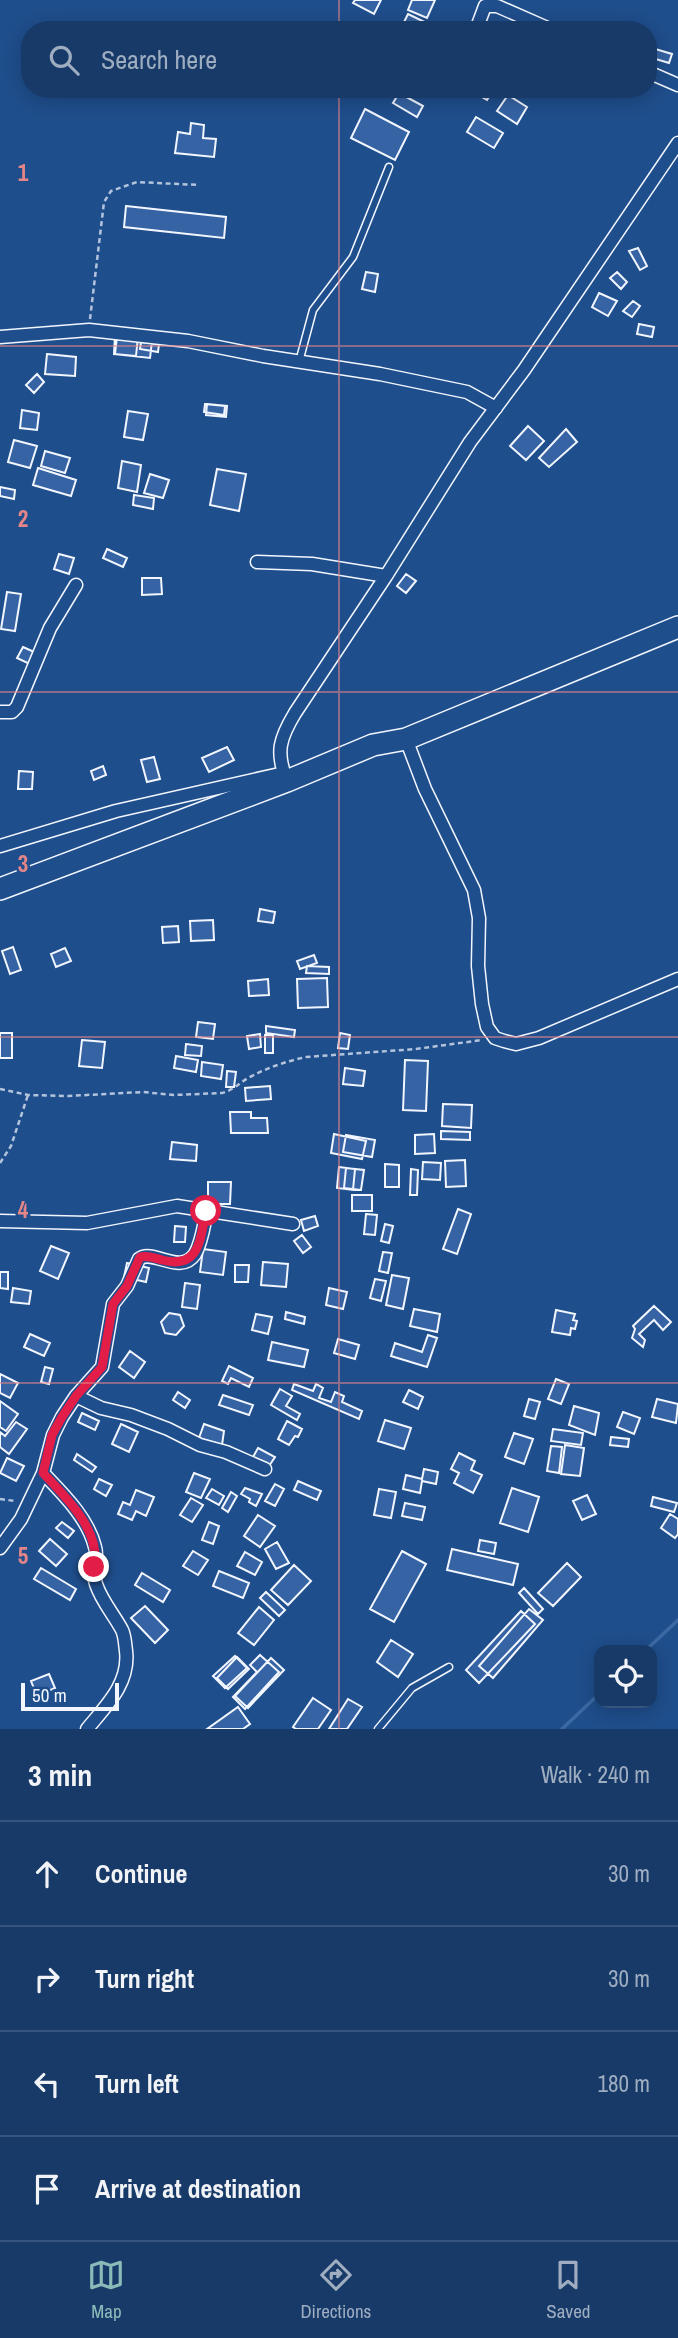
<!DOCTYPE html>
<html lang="en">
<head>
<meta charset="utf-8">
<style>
	:root { --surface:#173a69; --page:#20416f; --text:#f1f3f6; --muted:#9eadc0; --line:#36547d; --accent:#8bbbb9 }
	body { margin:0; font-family:"Archivo Narrow",sans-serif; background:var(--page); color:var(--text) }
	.controls { position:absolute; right:21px; bottom:21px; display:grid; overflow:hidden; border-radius:14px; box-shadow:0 4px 18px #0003 }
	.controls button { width:63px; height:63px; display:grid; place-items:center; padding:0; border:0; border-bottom:2px solid var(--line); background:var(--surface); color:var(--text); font:35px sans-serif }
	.scale { position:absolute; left:21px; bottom:18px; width:98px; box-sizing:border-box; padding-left:7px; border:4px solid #f2f6ff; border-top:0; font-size:19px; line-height:24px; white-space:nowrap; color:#f2f6ff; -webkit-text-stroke:5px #1f4e8c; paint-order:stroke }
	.stop { position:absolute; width:21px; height:21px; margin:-16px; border:5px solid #e11d48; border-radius:50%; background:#fff }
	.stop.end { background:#e11d48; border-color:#fff; box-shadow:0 2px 7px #0008 }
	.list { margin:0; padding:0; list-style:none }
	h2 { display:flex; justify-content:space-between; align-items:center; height:91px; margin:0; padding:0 28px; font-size:30px }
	h2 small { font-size:23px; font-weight:400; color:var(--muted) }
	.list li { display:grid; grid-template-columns:46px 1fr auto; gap:21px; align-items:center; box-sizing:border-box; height:105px; padding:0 28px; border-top:2px solid var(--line) }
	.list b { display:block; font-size:26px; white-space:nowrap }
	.list em { font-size:23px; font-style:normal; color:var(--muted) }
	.icon { flex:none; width:38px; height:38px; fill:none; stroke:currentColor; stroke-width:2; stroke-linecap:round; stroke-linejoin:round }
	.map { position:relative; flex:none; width:678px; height:1729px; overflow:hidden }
	.search { position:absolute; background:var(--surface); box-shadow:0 4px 18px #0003; left:21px; right:21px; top:21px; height:77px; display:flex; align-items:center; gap:18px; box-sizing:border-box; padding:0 24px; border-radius:28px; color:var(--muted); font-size:26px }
	.sheet { height:511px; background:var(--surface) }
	nav { display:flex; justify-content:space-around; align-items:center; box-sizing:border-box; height:98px; border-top:2px solid var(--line); background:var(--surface); font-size:19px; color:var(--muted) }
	nav a { display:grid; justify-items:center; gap:4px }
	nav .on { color:var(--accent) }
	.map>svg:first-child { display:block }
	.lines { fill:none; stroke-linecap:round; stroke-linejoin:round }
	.stream { stroke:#3b69a3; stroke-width:3.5 }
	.building { fill:#3563a3; stroke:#f2f6ff; stroke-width:2 }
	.lane-casing { stroke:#f2f6ff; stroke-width:9 }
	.street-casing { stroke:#f2f6ff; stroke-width:15 }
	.highway-casing { stroke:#f2f6ff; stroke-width:24 }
	.path { stroke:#b3c4dc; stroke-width:2.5; stroke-dasharray:5 3.5; stroke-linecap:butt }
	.lane { stroke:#1f4e8c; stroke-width:6 }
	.street { stroke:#1f4e8c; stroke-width:12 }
	.highway { stroke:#1f4e8c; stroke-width:21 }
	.route { stroke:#e11d48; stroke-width:9 }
	.grid { fill:none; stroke:#e38589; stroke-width:2; stroke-opacity:0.55 }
	.grid-label { font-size:23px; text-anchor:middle; font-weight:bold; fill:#e38589; stroke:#1f4e8c; stroke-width:5; stroke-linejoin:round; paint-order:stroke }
</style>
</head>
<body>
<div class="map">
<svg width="678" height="1729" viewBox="0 0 678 1729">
	<rect width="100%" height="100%" fill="#1f4e8c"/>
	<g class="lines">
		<!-- stream -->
		<path class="stream" d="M646 1650 678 1620
			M562 1729 599 1694"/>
	</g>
	<!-- building -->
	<path class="building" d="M355 0H381L374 14 353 3Z
		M412 0H435L427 18 408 10Z
		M408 14 437 28 436 30H400Z
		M652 48 672 54 669 63 649 57Z
		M468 89H494L487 100Z
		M399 93 423 106 417 117 393 103Z
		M508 95 527 107 517 124 497 111Z
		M365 109 409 132 395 160 351 138Z
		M476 117 503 133 494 148 467 132Z
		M191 123 204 125 203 138 216 139 214 157 175 153 178 132 190 134Z
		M126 206 226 217 224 238 124 227Z
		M638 248 647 266 640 270 629 251Z
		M366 272 378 274 375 292 362 289Z
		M617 272 627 282 621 289 610 278Z
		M599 293 617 301 608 316 592 307Z
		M633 301 640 306 632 317 623 311Z
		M639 324 654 327 652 337 637 334Z
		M115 335 138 337 136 356 114 354Z
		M117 337 152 341 150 358 115 354Z
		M141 342 159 344 158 352 140 349Z
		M47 354 76 357 75 376 45 374Z
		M37 374 44 382 34 393 26 385Z
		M205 404 225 406 224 415 204 412Z
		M207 404 227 406 226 417 206 415Z
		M22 410 39 413 37 430 20 428Z
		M128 411 148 414 143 440 124 437Z
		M528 426 544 441 526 460 510 446Z
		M566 429 577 442 549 467 539 458Z
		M14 440 37 446 30 468 8 462Z
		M45 451 70 458 65 473 41 466Z
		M122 461 141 465 137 492 118 488Z
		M38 468 76 480 71 496 33 485Z
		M217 469 246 474 239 511 210 505Z
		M150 474 169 480 163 498 144 493Z
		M0 487 15 490 14 499 0 496Z
		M134 495 154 498 153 509 133 505Z
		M107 549 127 558 123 567 103 558Z
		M59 554 74 558 69 574 54 569Z
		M406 574 416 581 406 593 397 586Z
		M142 578H161L162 594 142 595Z
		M7 592 21 594 15 631 1 629Z
		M23 647 41 655 36 667 17 658Z
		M227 747 234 760 209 772 202 758Z
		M154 757 160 779 147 782 141 760Z
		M103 766 106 775 94 780 91 771Z
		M19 771 33 772 32 789H18Z
		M260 909 275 912 273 923 258 921Z
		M213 920 214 940 191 941 190 921Z
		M178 926 179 942 163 943 162 927Z
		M13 947 21 970 10 974 2 951Z
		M65 948 71 961 56 967 51 954Z
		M314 955 317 963 300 969 297 961Z
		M307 966 329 967V974L306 973Z
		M327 978 328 1007 298 1008 297 979Z
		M268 979 269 995 249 996 248 981Z
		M198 1022 215 1024 213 1039 196 1037Z
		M266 1026 295 1030 294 1037 266 1033Z
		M0 1033H12V1058H0Z
		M340 1033 350 1035 348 1049 338 1048Z
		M260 1034 261 1047 249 1049 247 1036Z
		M265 1035H273V1053H265Z
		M82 1040 105 1042 102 1068 79 1066Z
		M186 1044 202 1046 201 1056 185 1055Z
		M176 1056 198 1060 196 1072 174 1068Z
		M405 1060 428 1061 426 1111 403 1110Z
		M202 1062 223 1065 221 1079 201 1076Z
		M345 1068 365 1071 363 1086 343 1084Z
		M227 1071 236 1072 234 1087H226Z
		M270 1086 271 1099 246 1101 245 1088Z
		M443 1104 472 1105 471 1128 442 1126Z
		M230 1112H251V1118H267L268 1133H231Z
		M441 1131 470 1132V1140L441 1139Z
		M334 1134 366 1141 362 1159 331 1153Z
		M434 1134 435 1153 415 1154V1135Z
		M346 1135 375 1140 372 1157 343 1152Z
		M172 1142 197 1145 196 1161 170 1159Z
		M465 1160 466 1186 446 1187 445 1161Z
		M423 1162 441 1163 440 1180 422 1179Z
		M385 1164 399 1165V1187H385Z
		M339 1167 355 1169 353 1190 337 1188Z
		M346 1168 364 1170 361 1190 344 1188Z
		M411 1169 418 1170 417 1195H410Z
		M208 1182H231L230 1204H208Z
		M352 1195H372V1211H352Z
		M458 1209 471 1214 457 1254 443 1249Z
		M366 1214 377 1215 375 1235 364 1234Z
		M315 1216 318 1226 304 1231 301 1220Z
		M385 1224 393 1226 389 1243 381 1241Z
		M175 1226 186 1227 185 1242H174Z
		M302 1235 311 1247 303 1253 294 1241Z
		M51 1246 69 1253 58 1279 40 1271Z
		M203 1249 226 1252 223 1275 200 1272Z
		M383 1252 392 1253 388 1273 379 1271Z
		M263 1262 288 1264 286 1287 261 1285Z
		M127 1263 149 1268 146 1282 124 1277Z
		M235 1265H249L248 1282H235Z
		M0 1272H8V1289L0 1288Z
		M392 1275 409 1278 403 1309 386 1305Z
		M375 1279 386 1281 381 1301 370 1298Z
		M185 1283 200 1285 197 1309 182 1307Z
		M13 1288 31 1291 29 1304 11 1302Z
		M329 1288 347 1292 343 1309 326 1305Z
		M654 1306 671 1322 663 1330 654 1320 639 1334 645 1340 643 1347 632 1338 635 1329 633 1326Z
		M414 1309 440 1314 437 1332 410 1326Z
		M556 1310 575 1314 573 1320 577 1321 575 1329 571 1328 570 1335 552 1332Z
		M286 1312 305 1317 304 1324 285 1319Z
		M169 1313 180 1315 184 1326 176 1335 165 1333 161 1322Z
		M256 1314 272 1317 268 1334 252 1330Z
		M30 1334 50 1343 44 1356 24 1347Z
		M428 1335 437 1338 427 1367 391 1356 395 1343 422 1352Z
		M338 1339 359 1345 355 1359 334 1353Z
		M272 1342 308 1350 304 1367 268 1360Z
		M130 1351 145 1362 134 1378 119 1367Z
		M229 1366 253 1378 249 1387 231 1378 228 1384 222 1381Z
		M45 1367 53 1369 49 1384 41 1382Z
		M0 1374 18 1383 10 1398 0 1393Z
		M556 1379 569 1384 561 1404 548 1399Z
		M294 1384 313 1391 316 1384 323 1388 319 1398 331 1402 335 1392 344 1396 342 1402 362 1411 359 1419 292 1390Z
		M280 1389 292 1396 286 1406 300 1414 297 1420 271 1405Z
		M409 1390 423 1397 418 1409 403 1402Z
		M178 1392 190 1400 185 1408 173 1400Z
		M223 1395 253 1405 249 1415 219 1405Z
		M529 1399 540 1402 535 1419 524 1416Z
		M657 1399 678 1404 676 1423 652 1417Z
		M0 1401 18 1414 6 1431 0 1427Z
		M574 1406 599 1413 595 1435 569 1425Z
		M623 1412 640 1418 634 1434 617 1427Z
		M82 1413 99 1421 95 1430 78 1422Z
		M385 1420 411 1428 404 1449 378 1441Z
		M287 1421 302 1429 298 1437 295 1436 289 1445 278 1439Z
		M16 1422 27 1429 9 1454 0 1447V1432L5 1436Z
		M121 1424 138 1432 129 1452 112 1444Z
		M204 1424 224 1431 222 1445 199 1438Z
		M553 1429 583 1433 581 1445 551 1441Z
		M514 1433 533 1439 524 1464 505 1457Z
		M611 1437 629 1439 628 1447 610 1445Z
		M565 1445 584 1448 580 1476 561 1474Z
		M551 1446 562 1447 559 1473 547 1471Z
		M258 1448 275 1457 269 1466 253 1457Z
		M459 1453 475 1461 471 1470 482 1475 473 1493 454 1483 459 1473 451 1469Z
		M77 1454 96 1467 92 1472 74 1460Z
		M7 1458 24 1466 16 1481 0 1473Z
		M424 1469 438 1472 436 1484 422 1481 420 1493 403 1489 406 1475 422 1479Z
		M194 1473 210 1479 201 1498 186 1492Z
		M99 1479 112 1485 106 1496 94 1489Z
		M298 1481 321 1491 317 1500 294 1490Z
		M275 1484 284 1489 275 1506 265 1501Z
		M245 1488 262 1494 256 1506 249 1502 250 1499 241 1494Z
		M512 1488 539 1497 528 1532 500 1523Z
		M212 1489 224 1496 219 1505 206 1498Z
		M379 1489 396 1492 391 1518 374 1515Z
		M136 1490 154 1497 146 1516 136 1511 132 1520 118 1514 123 1502 130 1505Z
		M231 1492 237 1496 228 1512 222 1508Z
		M587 1495 596 1514 582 1520 573 1501Z
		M653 1497 677 1503 674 1512 651 1506Z
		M191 1498 203 1505 192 1522 180 1515Z
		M405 1503 425 1507 422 1520 402 1516Z
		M670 1514 678 1519V1534L675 1538 661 1528Z
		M258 1515 275 1526 260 1547 244 1536Z
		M62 1522 74 1531 68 1538 56 1528Z
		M209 1522 219 1526 213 1544 202 1540Z
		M50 1539 67 1554 56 1566 39 1551Z
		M480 1540 496 1543 494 1554 478 1551Z
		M277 1542 289 1563 276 1569 265 1549Z
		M452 1549 518 1564 513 1585 447 1570Z
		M193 1551 208 1560 198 1575 183 1566Z
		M402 1551 426 1564 394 1622 370 1609Z
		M245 1552 262 1562 255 1575 237 1566Z
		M567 1563 581 1577 553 1606 538 1593Z
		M294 1565 311 1581 288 1605 271 1590Z
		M41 1568 76 1589 70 1600 34 1579Z
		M219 1571 249 1583 243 1598 213 1586Z
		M142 1573 170 1590 163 1602 135 1585Z
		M524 1588 543 1609 538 1614 519 1593Z
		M266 1592 285 1610 279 1616 260 1598Z
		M145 1606 168 1630 155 1643 131 1618Z
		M259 1607 274 1620 254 1645 238 1633Z
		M529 1609 543 1620 493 1678 479 1666Z
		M521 1611 535 1624 479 1683 466 1670Z
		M391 1640 413 1654 398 1677 377 1662Z
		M260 1655 279 1672 245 1709 233 1697 257 1672 250 1665Z
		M235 1656 247 1668 225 1688 213 1676Z
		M237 1657 249 1669 228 1689 217 1678Z
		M271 1658 284 1670 248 1708 235 1696Z
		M49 1674 55 1688 37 1696 31 1681Z
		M313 1698 331 1710 318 1729H296L293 1727Z
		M348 1699 362 1707 347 1729H329Z
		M238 1707 250 1724 243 1729H207Z"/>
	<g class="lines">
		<defs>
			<path id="lane" d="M299 362 313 310 353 257 389 167
				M378 1729 412 1688 449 1667"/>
			<path id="street" d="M476 30 485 6H497L552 30
				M648 72 678 85
				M0 337 89 330 188 341 263 356 380 374 467 392 496 408
				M257 562 312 564 386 576
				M0 712H12L17 707 50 628 76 585
				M406 739 425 789 474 890 479 918 478 966 482 1004 487 1027 495 1038 504 1041 516 1044 539 1038 678 979
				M287 781C275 752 280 738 295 713L386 576 470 442 524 370 678 143
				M0 846 116 811 284 773
				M0 1221 87 1223 177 1206 293 1224
				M76 1396 101 1408 131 1415 168 1429 200 1445 226 1452 265 1469
				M43 1473C63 1494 88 1518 95 1547 99 1559 91 1571 96 1584 101 1600 114 1615 122 1630 125 1636 125 1644 126 1651 130 1683 106 1706 87 1729
				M0 1548 21 1519 43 1473 53 1435 62 1417 76 1396 102 1367 113 1304 127 1286 139 1259C153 1248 180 1276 195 1254 202 1242 204 1224 207 1211"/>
			<path id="highway" d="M0 889 287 781 373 745 406 739 678 627"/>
		</defs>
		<!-- lane casing -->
		<use href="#lane" class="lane-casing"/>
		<!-- street casing -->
		<use href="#street" class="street-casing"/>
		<!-- highway casing -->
		<use href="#highway" class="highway-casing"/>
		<!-- path -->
		<path class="path" d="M90 319 104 202 111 191 137 182 199 185
			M0 1089 28 1095 68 1096 143 1092 174 1095 222 1093C234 1090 241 1081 252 1076 269 1067 288 1061 306 1057L416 1049 482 1040
			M0 1163 11 1146 28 1095
			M0 1499 15 1501"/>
		<!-- lane -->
		<use href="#lane" class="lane"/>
		<!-- street -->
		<use href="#street" class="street"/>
		<!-- highway -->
		<use href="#highway" class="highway"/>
	</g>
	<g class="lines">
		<!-- route -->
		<path class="route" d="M94 1567C102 1532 66 1497 43 1473L52 1435 62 1417 76 1396 102 1367 113 1304 127 1286 140 1257C148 1255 154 1258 162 1260 200 1270 200 1239 206 1211"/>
	</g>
	<!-- grid -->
	<path class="grid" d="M339 0V30M339 89V1729M0 346H678M0 692H678M0 1037H678M0 1383H678"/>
	<g class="grid-label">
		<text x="23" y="181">1</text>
		<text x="23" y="527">2</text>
		<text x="23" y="872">3</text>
		<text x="23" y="1218">4</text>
		<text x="23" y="1564">5</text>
	</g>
</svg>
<div class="controls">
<button><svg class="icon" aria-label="locate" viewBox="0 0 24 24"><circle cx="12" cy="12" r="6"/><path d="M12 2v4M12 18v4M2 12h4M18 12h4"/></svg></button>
</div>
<div class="scale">50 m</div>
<div class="stop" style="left:206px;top:1211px"></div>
<div class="stop end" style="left:94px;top:1567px"></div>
<div class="search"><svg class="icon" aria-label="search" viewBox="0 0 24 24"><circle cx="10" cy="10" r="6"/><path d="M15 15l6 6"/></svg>Search here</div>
</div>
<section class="sheet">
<h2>3 min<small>Walk · 240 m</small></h2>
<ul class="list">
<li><svg class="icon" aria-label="ahead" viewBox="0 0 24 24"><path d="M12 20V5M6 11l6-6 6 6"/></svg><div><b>Continue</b></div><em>30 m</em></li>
<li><svg class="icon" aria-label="right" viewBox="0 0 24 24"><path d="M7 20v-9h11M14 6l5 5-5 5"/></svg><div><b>Turn right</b></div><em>30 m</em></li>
<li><svg class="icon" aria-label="left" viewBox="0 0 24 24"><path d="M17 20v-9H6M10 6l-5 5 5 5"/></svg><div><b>Turn left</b></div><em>180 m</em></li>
<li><svg class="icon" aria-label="arrive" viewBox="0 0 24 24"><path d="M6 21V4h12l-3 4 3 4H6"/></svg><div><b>Arrive at destination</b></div></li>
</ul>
</section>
<nav>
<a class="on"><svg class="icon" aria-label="map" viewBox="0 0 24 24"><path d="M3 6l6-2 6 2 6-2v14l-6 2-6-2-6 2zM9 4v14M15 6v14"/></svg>Map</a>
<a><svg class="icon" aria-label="directions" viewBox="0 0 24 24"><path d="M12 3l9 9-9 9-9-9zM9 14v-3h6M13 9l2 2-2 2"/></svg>Directions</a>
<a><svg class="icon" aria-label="saved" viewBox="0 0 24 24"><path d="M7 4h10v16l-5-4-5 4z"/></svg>Saved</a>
</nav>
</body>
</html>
